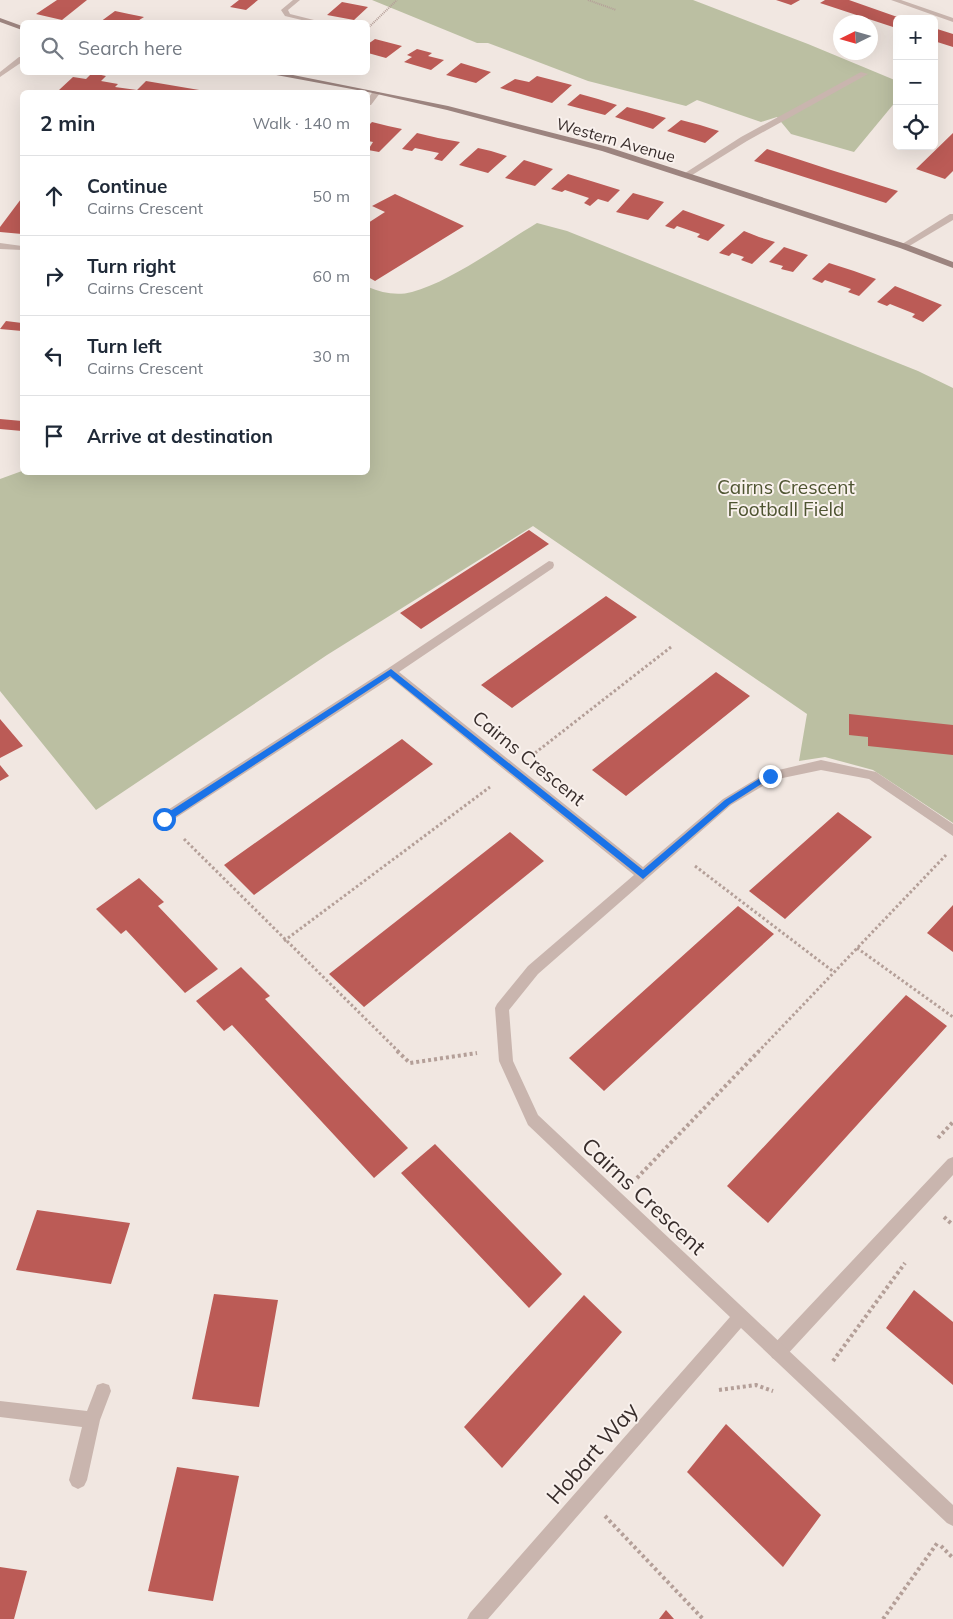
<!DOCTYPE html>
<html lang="en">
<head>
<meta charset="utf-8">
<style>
	:root { --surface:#fff; --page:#f6f6f7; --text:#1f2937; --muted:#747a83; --line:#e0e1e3 }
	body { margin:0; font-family:Mulish,sans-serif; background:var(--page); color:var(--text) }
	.controls { position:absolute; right:15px; top:15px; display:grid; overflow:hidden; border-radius:8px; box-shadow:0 5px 20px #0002 }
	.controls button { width:45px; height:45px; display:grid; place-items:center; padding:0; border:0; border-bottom:1px solid var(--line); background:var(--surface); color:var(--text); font:25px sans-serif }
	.compass { position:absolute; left:833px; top:15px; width:45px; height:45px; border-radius:50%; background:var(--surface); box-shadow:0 5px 20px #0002; rotate:265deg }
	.stop { position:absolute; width:15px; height:15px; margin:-11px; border:4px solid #1a73e8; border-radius:50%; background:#fff }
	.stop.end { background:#1a73e8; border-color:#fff; box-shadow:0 1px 5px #0008 }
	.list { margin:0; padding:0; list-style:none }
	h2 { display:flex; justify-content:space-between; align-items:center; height:65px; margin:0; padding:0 20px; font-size:21px }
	h2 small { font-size:16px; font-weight:400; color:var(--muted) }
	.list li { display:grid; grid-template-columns:32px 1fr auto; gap:15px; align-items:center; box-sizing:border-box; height:80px; padding:0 20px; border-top:1px solid var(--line) }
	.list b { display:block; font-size:19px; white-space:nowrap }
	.list p { margin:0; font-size:16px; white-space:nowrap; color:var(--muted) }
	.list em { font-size:16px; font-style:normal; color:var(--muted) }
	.icon { flex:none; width:28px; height:28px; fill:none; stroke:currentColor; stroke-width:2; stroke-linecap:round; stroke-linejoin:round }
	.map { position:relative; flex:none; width:953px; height:1619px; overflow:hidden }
	.search { position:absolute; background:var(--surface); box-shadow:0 5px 20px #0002; left:20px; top:20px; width:350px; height:55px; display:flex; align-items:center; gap:12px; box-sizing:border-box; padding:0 18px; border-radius:8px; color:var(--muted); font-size:19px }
	.panel { position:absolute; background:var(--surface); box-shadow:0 5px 20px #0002; left:20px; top:90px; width:350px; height:385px; border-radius:8px }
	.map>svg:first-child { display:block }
	.green { fill:#bbbfa2 }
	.building { fill:#bb5b56 }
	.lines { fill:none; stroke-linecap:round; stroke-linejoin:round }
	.path-far2 { stroke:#b49f98; stroke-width:2; stroke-dasharray:1 1; stroke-linecap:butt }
	.path-far1 { stroke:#b49f98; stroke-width:3; stroke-dasharray:2.5 2.5; stroke-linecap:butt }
	.path { stroke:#b49f98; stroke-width:4; stroke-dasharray:3 3; stroke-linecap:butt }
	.lane { fill:#c9b5ae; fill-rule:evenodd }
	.street { fill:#c9b5ae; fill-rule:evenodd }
	.secondary { fill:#9c847f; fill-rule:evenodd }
	.route { fill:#1a73e8 }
	.labels { text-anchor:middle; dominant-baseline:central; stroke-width:4; stroke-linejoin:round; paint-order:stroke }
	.far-street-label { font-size:16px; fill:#382d2b; stroke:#f9f1ed }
	.park-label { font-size:19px; fill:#4e5431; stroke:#f9f1ed }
	.street-label { font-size:19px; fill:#382d2b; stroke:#f9f1ed }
	.near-street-label { font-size:22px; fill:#382d2b; stroke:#f9f1ed }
</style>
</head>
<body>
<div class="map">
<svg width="953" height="1619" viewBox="0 0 953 1619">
	<rect width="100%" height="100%" fill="#f1e7e1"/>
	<!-- green -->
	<path class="green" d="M372 0H693L808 44 897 81V100L854 152 791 134 777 117 761 122 697 100 686 106 588 81 488 43H477Z
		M537 223 567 231 918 371 953 388V823L873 770 825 757 799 761 807 714 533 526 327 655 96 810 0 691V479L22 471 368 472V287C382 293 397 296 412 292 450 282 502 244 537 223Z"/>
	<!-- building -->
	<path class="building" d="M57 0H87L62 20 36 14Z
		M239 0H258L246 10 230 7Z
		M776 0H800L791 5Z
		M825 0H849L903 19H897V25L893 27 820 3Z
		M342 2 368 7 354 20 327 15Z
		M115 11 129 14 144 17 136 22H100Z
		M934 28 953 34V47L934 41Z
		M375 39 402 46 386 58 368 53V44Z
		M417 49 432 53 428 56 444 60 431 70 404 62 412 57 407 55Z
		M461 63 491 72 476 83 446 75Z
		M92 73 106 76 101 81 118 84 115 87 137 90 146 81 211 92H77L59 90 73 77 86 79Z
		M537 76 572 85 552 103 500 88 515 79 529 82Z
		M580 94 598 99 617 105 605 115 567 105Z
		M627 107 646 112 666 118 653 129 615 117Z
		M681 120 700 125 719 131 705 143 667 131Z
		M372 122 388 126 402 129 379 152 368 150 373 142 368 141V126Z
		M417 133 438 138 460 142 442 161 434 159 439 153 415 148 412 151 402 149Z
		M953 133V171L945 179 916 169Z
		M478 148 491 151 507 156 488 173 459 165Z
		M767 149 831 170 898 191 886 203 754 161Z
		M524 160 537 164 553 169 535 186 505 178Z
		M568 174 591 181 620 190 608 202 598 199 590 206 584 203 589 198 565 190 562 192 551 189Z
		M633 193 647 197 664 202 648 220 616 212Z
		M395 194 464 226 375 281 368 277V223L385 212 372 206Z
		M21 199H22V234L0 232V227Z
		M683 210 705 218 725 225 708 241 697 237 700 234 677 226 674 229 665 226Z
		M744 231 759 237 775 242 752 264 741 260 744 257 732 253 729 256 719 253Z
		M784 247 808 255 793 272 781 269 783 266 769 262Z
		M829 263 854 271 876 279 859 296 848 292 851 289 825 280 822 283 812 279Z
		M895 286 920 296 942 305 923 322 912 317 915 314 890 304 887 306 877 302Z
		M6 321 22 323V331L0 329Z
		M0 419 22 421V431L0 429Z
		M529 530 549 544 421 629 400 613Z
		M606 596 637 617 512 708 481 685Z
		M716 672 750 696 626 796 592 770Z
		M849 714 953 725V755L868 746V737L849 735Z
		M0 719 23 746 0 758Z
		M402 739 433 764 254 895 224 865Z
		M0 765 9 776 0 781Z
		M838 812 872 837 785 919 749 891Z
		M510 832 544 861 364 1007 329 974Z
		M139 878 164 902 158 906 218 969 185 993 126 930 121 934 96 909Z
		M953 905V952L927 933Z
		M738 906 774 934 604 1091 569 1058Z
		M241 967 270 996 265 999 408 1148 374 1178 232 1025 224 1031 196 1001Z
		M906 995 947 1026 768 1223 727 1186Z
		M435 1144 562 1274 529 1308 401 1173Z
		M37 1210 130 1223 111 1284 16 1270Z
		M914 1290 953 1322V1385L886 1328Z
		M214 1294 278 1300 259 1407 192 1399Z
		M584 1295 622 1332 502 1468 464 1427Z
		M726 1424 821 1515 783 1567 687 1472Z
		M177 1467 239 1476 213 1601 148 1591Z
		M0 1567 27 1571 14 1619H0Z
		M666 1610 674 1619H659Z"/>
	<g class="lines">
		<!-- path-far2 -->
		<path class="path-far2" d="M588 0 616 10
			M368 28 397 0"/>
		<!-- path-far1 -->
		<path class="path-far1" d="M535 753 671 647
			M184 839 399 1052
			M695 866 834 972
			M284 941 490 787
			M857 948 953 1017
			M758 1052 946 855"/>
		<!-- path -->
		<path class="path" d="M397 1051 410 1063 477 1053
			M938 1138 953 1122
			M637 1178 759 1051
			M944 1217 953 1225
			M833 1361 905 1263
			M719 1390 756 1385 773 1391
			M605 1516 703 1619
			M941 1546 953 1558
			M883 1619 938 1542"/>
		<!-- lane -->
		<path class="lane" d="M861 72 868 74 747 141 689 177 682 175 741 137Z
			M373 91 380 93 371 105H368V99Z
			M0 243 22 246V250L0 249Z
			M953 1157V1175L784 1358 778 1360 772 1358 770 1352 772 1346 948 1159Z"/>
		<!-- street -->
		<path class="street" d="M293 0H300L288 10 290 14 318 21 319 22H310L285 16 281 10Z
			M891 0H901L953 18V22Z
			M19 57H22V62L0 77V72Z
			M950 214H953V220L906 248 899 246Z
			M549 561 553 562 554 565 553 568 399 672 643 867 723 799 766 773 821 760 876 772 953 824V836L869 779 821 770 773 780 731 805 538 974 509 1010 513 1061 538 1115 953 1505V1526L947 1523 741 1328 488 1619H467L470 1613 730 1317 528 1125 499 1061 495 1008 497 1004 528 966 634 875 391 678 168 823H160L158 819 160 815 387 669Z
			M103 1383 109 1385 111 1391 100 1420 87 1480 84 1486 78 1489 72 1486 69 1480 82 1427 0 1417V1401L87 1411 97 1385Z"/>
		<!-- secondary -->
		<path class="secondary" d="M0 18 22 26V30L0 22Z
			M260 72H278L448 106 608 147 906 244 953 262V268L900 248 602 151 447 110 368 92Z"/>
	</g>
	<!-- route -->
	<path class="route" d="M391 669 643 870 725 800 767 774H773L774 776 730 804 643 879 390 676 167 822H161V817Z"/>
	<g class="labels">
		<!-- far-street labels -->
		<g class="far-street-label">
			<text transform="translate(616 140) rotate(16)">Western Avenue</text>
		</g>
		<!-- park labels -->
		<g class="park-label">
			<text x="786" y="487">Cairns Crescent<tspan x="786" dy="22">Football Field</tspan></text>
		</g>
		<!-- street labels -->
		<g class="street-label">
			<text transform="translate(529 758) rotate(39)">Cairns Crescent</text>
		</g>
		<!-- near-street labels -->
		<g class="near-street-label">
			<text transform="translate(644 1196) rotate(43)">Cairns Crescent</text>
			<text transform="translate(592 1453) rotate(-49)">Hobart Way</text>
		</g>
	</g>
</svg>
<div class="controls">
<button>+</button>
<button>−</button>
<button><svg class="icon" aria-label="locate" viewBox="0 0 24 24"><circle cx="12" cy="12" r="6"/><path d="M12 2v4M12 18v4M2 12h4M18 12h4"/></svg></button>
</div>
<svg class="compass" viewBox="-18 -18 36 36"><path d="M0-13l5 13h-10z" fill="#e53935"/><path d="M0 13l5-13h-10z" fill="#747a83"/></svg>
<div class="stop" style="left:164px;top:819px"></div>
<div class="stop end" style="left:770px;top:776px"></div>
<div class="search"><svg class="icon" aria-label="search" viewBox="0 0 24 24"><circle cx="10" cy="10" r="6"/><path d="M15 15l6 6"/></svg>Search here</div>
<section class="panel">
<h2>2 min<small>Walk · 140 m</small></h2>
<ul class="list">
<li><svg class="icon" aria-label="ahead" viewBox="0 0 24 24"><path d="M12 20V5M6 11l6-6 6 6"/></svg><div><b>Continue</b><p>Cairns Crescent</p></div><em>50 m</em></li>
<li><svg class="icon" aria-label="right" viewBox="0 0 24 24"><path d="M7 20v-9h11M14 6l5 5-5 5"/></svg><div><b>Turn right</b><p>Cairns Crescent</p></div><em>60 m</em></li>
<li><svg class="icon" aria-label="left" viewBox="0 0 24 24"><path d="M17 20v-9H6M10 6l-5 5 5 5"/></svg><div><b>Turn left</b><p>Cairns Crescent</p></div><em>30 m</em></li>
<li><svg class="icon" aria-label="arrive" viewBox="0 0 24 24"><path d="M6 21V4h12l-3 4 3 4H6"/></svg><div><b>Arrive at destination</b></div></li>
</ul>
</section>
</div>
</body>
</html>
